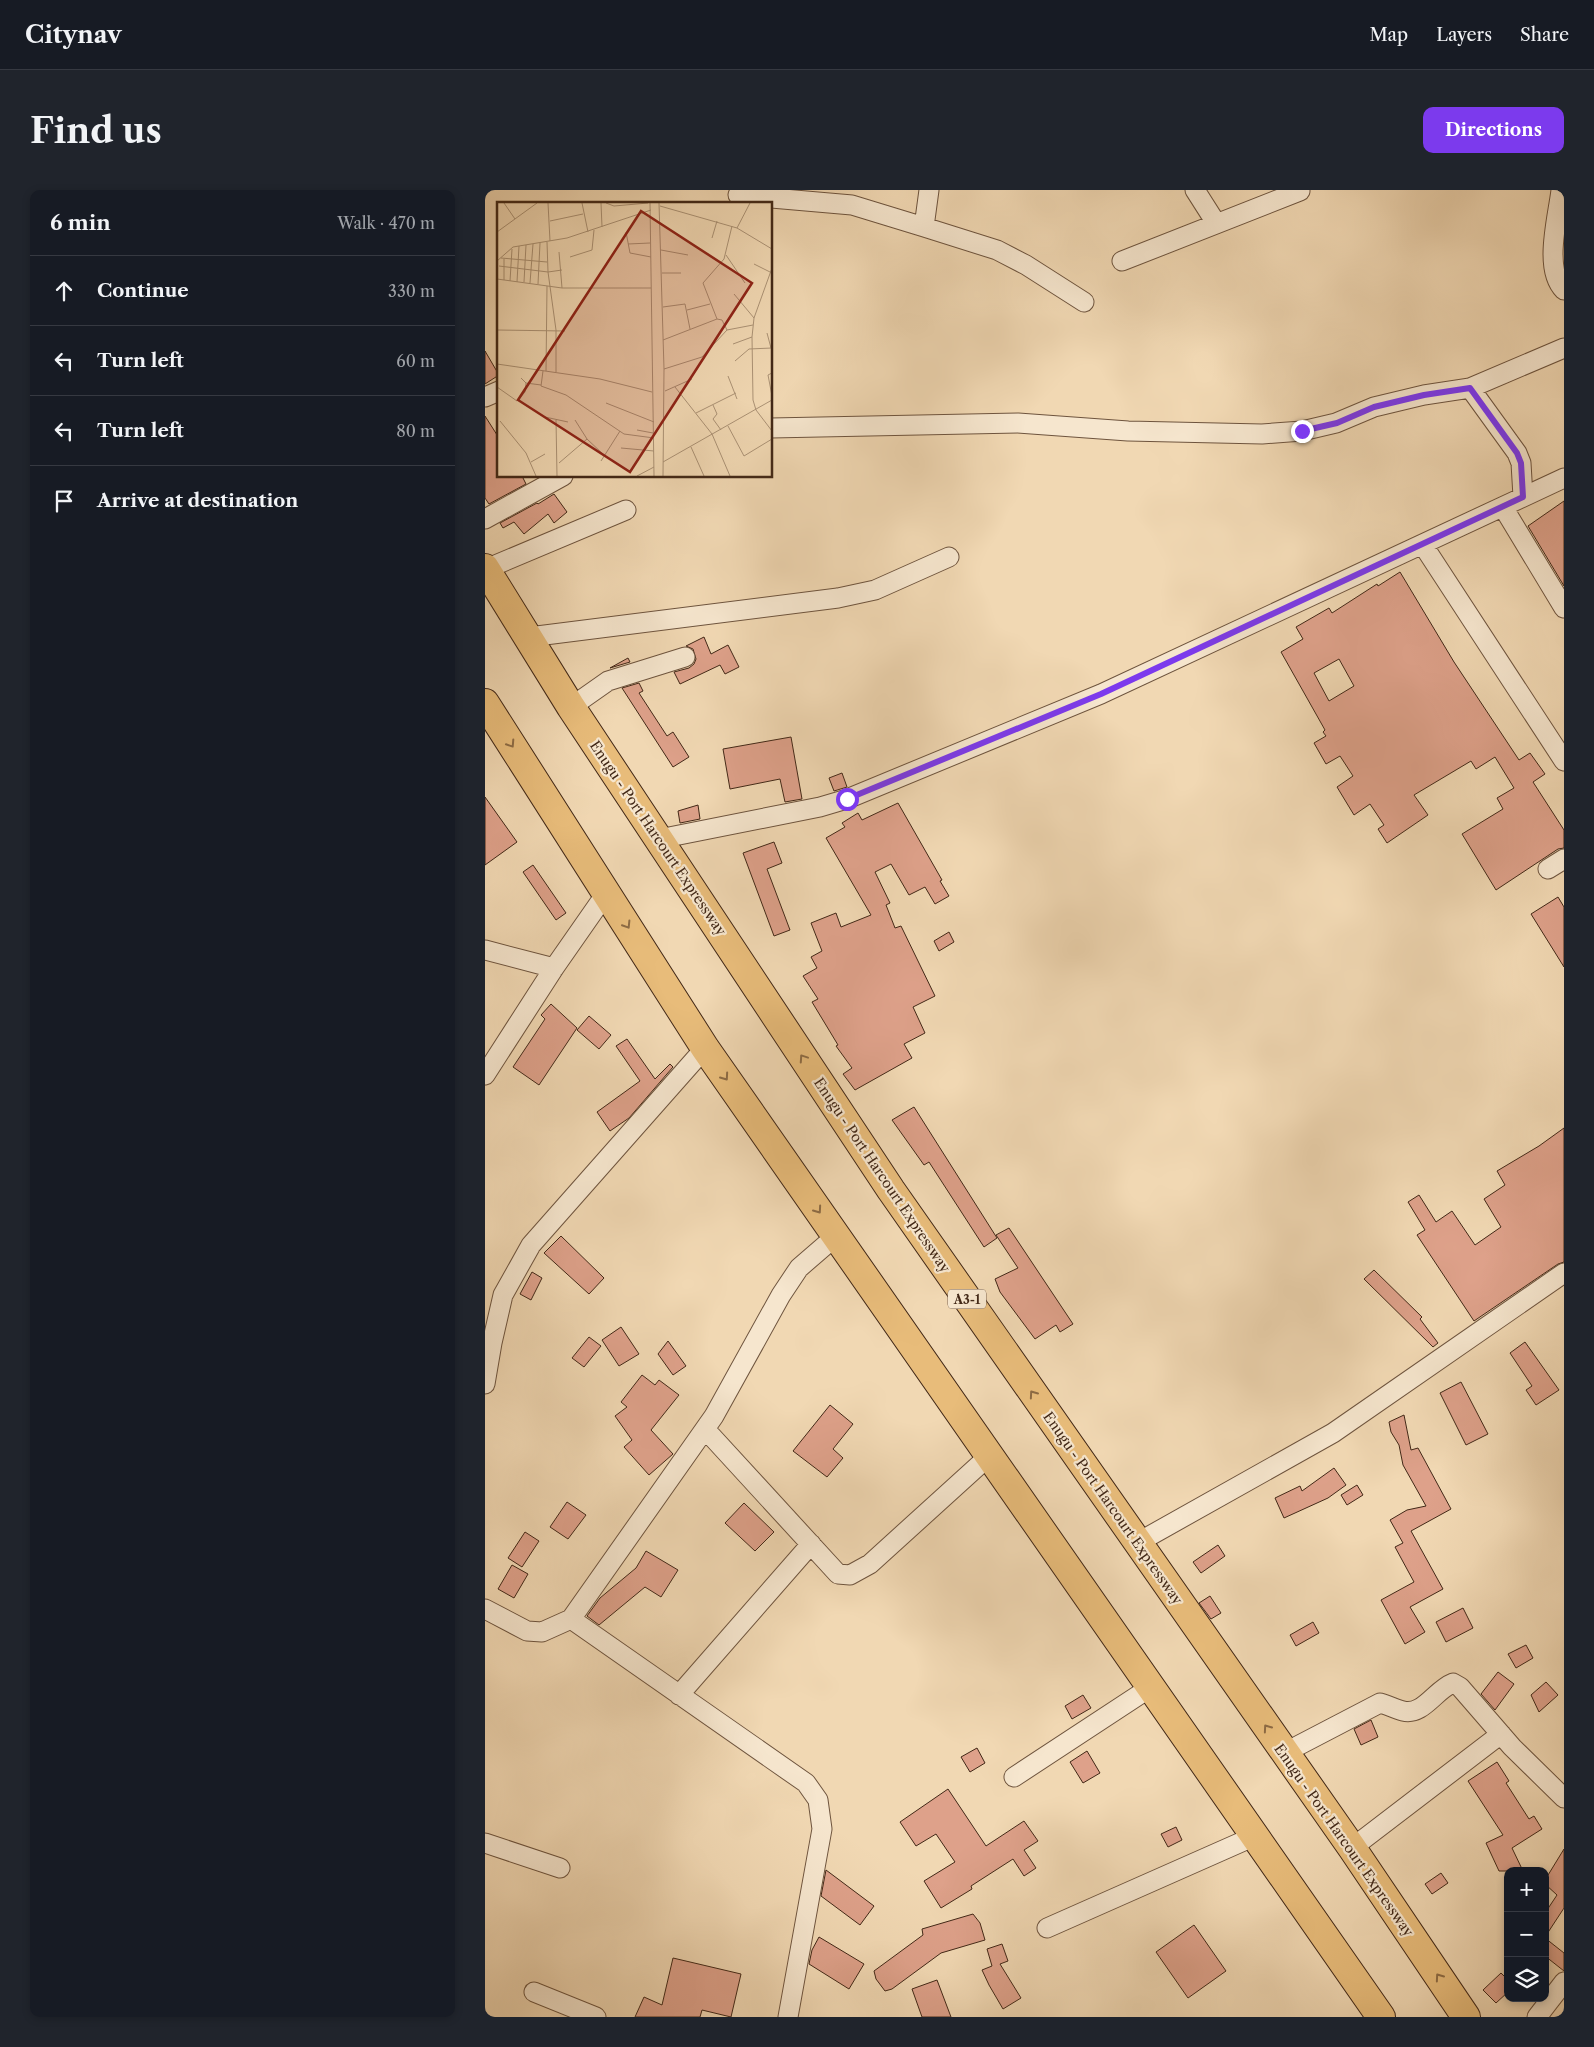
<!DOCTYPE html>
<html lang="en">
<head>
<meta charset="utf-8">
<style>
	:root { --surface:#171b24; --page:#20242c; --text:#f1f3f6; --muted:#9ea1a6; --line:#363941; --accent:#7c3aed }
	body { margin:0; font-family:"Libre Caslon Text",serif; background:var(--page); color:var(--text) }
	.controls { position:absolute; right:15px; bottom:15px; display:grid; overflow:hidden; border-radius:10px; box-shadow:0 2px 8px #0003 }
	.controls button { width:45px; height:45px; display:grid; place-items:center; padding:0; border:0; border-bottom:1px solid var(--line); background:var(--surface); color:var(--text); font:25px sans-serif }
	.stop { position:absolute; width:15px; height:15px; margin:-11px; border:4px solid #7c3aed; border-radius:50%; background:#fff }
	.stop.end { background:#7c3aed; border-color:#fff; box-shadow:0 1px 5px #0008 }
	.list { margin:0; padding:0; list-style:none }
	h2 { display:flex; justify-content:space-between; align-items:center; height:65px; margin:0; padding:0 20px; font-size:21px }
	h2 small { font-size:16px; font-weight:400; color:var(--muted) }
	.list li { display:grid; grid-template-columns:32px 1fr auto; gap:15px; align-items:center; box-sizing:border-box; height:70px; padding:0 20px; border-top:1px solid var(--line) }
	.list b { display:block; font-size:19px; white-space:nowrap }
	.list em { font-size:16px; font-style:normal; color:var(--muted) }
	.icon { flex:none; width:28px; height:28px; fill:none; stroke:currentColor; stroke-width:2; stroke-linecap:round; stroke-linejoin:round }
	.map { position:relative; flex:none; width:1079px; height:1827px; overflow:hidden; border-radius:10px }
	header { display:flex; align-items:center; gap:30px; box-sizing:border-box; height:70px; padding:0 25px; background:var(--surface); border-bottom:1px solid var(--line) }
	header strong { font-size:24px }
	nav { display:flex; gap:28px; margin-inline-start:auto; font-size:18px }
	.intro { display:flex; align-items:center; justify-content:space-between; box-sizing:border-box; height:120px; padding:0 30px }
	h1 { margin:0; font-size:35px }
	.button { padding:12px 22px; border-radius:10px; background:var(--accent); color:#fff; font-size:18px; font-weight:700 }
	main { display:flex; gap:30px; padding:0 30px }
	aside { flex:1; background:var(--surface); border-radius:10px; box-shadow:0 2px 8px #0003 }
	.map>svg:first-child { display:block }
	.building { fill:#dea18a; stroke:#422817; fill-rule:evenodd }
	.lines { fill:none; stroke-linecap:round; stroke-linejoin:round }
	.minor-casing { stroke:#6e543e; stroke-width:21 }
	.highway-casing { stroke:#422817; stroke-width:30 }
	.minor { stroke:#f6e6ce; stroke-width:19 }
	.highway { stroke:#e8bc7a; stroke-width:28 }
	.oneway { stroke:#8d6b44 }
	.route { stroke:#7c3aed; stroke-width:6 }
	.labels { text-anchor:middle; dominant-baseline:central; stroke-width:4.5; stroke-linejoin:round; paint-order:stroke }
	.shield { fill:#f6e6ce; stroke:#78614e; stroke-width:1 }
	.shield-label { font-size:12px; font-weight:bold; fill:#422817 }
	.street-label { font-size:14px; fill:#422817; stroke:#f6e6ce }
	.inset-road { fill:none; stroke:#ab9275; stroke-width:1 }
	.view { fill:#8f2418; fill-opacity:0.15; stroke:#8f2418; stroke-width:2.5 }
	.inset-edge { fill:none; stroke:#422817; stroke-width:2.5 }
</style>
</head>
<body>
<header>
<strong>Citynav</strong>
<nav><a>Map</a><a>Layers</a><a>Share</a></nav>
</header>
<div class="intro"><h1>Find us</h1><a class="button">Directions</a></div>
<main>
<aside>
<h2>6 min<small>Walk · 470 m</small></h2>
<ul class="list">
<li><svg class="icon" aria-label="ahead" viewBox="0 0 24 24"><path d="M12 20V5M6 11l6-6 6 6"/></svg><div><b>Continue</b></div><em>330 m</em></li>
<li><svg class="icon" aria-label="left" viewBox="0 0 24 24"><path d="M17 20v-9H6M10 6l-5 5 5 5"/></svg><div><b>Turn left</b></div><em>60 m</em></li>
<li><svg class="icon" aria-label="left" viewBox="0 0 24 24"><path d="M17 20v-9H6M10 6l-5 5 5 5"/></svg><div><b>Turn left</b></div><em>80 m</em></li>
<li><svg class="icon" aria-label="arrive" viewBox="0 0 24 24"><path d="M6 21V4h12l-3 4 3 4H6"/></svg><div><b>Arrive at destination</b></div></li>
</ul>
</aside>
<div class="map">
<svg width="1079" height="1827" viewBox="0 0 1079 1827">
	<rect width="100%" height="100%" fill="#f1d8b3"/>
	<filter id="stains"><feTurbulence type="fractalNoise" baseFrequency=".004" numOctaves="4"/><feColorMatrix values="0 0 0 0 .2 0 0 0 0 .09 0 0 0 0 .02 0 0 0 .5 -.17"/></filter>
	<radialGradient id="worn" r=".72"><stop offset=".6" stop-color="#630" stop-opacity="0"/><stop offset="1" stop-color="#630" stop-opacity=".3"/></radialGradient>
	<!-- building -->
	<path class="building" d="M0 161 14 185 0 194Z
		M0 226 14 248V286H37L41 294 4 314 0 308Z
		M69 304 82 322 69 333 63 324 39 344 29 332 18 338 15 333 52 313 53 314Z
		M1079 311V396L1043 336Z
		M915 382 969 472 1034 570 1045 563 1060 584 1048 592 1079 640V658L1073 659 1011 700 977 644 1018 619 1012 608 1029 598 1010 567 991 579 986 571 929 605 943 625 902 653 893 639 899 635 885 614 869 625 852 597 868 586 855 566 841 574 829 553 841 546 838 542 840 540 796 462 818 449 811 437 844 418 847 423 892 394 893 396ZM854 469 869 496 844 511 829 483Z
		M219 447 226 464 243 455 254 477 240 484 235 475 195 494 189 482 204 478 209 474 211 469 208 459 201 456Z
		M143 468 145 472 125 478Z
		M154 493 158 501 154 503 182 546 188 542 204 567 188 577 137 498Z
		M306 547 317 609 300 612 295 589 245 599 238 559Z
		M357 583 362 597 349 601 344 588Z
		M0 607 32 652 0 675Z
		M413 613 457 690 455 691 464 706 450 714 440 697 424 705 406 674 390 682 405 713 401 715 410 738 416 736 450 806 428 817 440 843 419 854 427 868 370 900 358 884 367 878 351 856 353 855 327 812 333 809 318 786 332 778 326 767 337 761 326 733 351 723 356 737 386 725 341 648 360 637 357 633 373 623 377 630Z
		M213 615 215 629 195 633 193 621Z
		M289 652 297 673 282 679 305 740 289 746 258 663Z
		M48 675 81 723 71 730 38 682Z
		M1073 707 1079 717V777L1046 724Z
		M464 742 469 752 454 761 449 751Z
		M66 814 92 838 54 895 28 877 60 829 56 825Z
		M104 826 126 845 114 859 92 840Z
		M142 849 170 889 185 874 188 877 144 928 125 941 112 922 155 891 131 856Z
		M429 917 512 1048 499 1057 444 972 439 975 407 930Z
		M1079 938V1072L1073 1074 989 1131 932 1045 940 1040 923 1012 934 1005 951 1032 967 1021 990 1055 1016 1037 999 1009 1020 995 1012 981 1054 956Z
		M524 1038 588 1134 575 1142 571 1135 550 1149 515 1102 510 1089 533 1078 511 1045Z
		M76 1046 119 1088 104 1104 59 1063Z
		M889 1080 937 1127 935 1129 953 1153 948 1157 879 1089Z
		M47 1082 57 1088 46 1110 35 1104Z
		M136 1137 154 1164 134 1176 117 1150Z
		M104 1147 116 1156 99 1177 87 1168Z
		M183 1151 201 1176 188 1185 173 1164Z
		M1040 1152 1074 1200 1051 1215 1041 1200 1047 1196 1025 1163Z
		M157 1185 170 1195 174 1190 194 1205 166 1240 188 1264 164 1285 139 1257 147 1250 130 1226 142 1217 136 1212Z
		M976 1192 1003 1244 981 1255 955 1203Z
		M345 1215 368 1234 348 1259 358 1268 342 1287 308 1261Z
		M919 1225 926 1260 933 1258 966 1319 926 1341 958 1399 925 1417 940 1442 920 1454 896 1410 929 1392 910 1357 918 1353 905 1330 922 1320 941 1316 918 1275 914 1255 906 1242 904 1232Z
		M849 1278 861 1295 843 1308 799 1328 790 1308 815 1296 817 1301Z
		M872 1295 878 1305 862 1315 856 1305Z
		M82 1312 101 1325 83 1349 65 1337Z
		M259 1313 289 1342 270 1361 240 1333Z
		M40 1342 54 1351 37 1377 23 1368Z
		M733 1355 740 1366 716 1383 708 1372Z
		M161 1361 193 1380 176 1407 160 1397 114 1435 102 1426 115 1408 151 1378Z
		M27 1375 43 1384 29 1408 13 1399Z
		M725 1406 736 1423 726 1429 714 1413Z
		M978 1418 988 1438 961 1452 951 1432Z
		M828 1432 834 1443 811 1456 805 1445Z
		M1041 1455 1048 1468 1031 1478 1023 1464Z
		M1013 1482 1029 1494 1010 1520 996 1504Z
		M1061 1492 1073 1505 1054 1522 1046 1505Z
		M598 1505 606 1518 587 1529 580 1516Z
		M886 1530 893 1547 876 1555 869 1539Z
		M492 1558 500 1573 485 1582 476 1567Z
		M602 1561 615 1583 598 1593 585 1572Z
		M1012 1572 1024 1591 1021 1593 1044 1629 1049 1626 1057 1639 1027 1658 1038 1681H1014L1001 1653 1018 1645 983 1591Z
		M463 1599 501 1656 539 1631 553 1651 539 1660 551 1678 539 1686 528 1669 486 1696 487 1699 456 1718 439 1691 470 1672 451 1644 431 1656 415 1632Z
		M691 1637 697 1650 683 1657 676 1644Z
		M1079 1659V1718L1060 1747V1723L1072 1705 1060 1694V1690Z
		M341 1680 389 1716 375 1735 336 1706Z
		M956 1683 963 1693 947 1704 940 1694Z
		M488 1724 495 1733 500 1750 456 1763 407 1799 400 1801 391 1789 389 1781 438 1745 437 1739Z
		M709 1735 741 1781 703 1808 671 1762Z
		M334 1747 379 1774 364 1799 324 1774 327 1760Z
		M1060 1748 1079 1763V1781L1060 1766Z
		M517 1754 523 1771 515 1774 536 1808 518 1819 504 1795 497 1780 507 1776 502 1759Z
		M188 1768 256 1784 246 1827 217 1820 215 1827H150L159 1807 177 1815Z
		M1016 1783 1023 1790V1802L1011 1813 998 1800Z
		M452 1790 466 1827H437L427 1799Z"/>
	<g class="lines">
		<defs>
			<path id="minor" d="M710 0 731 33
				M1076 0C1073 27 1058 79 1079 100
				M253 5 367 15 439 37 512 60 541 75 599 112
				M439 37 444 0
				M637 71 815 1
				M985 198 1079 158
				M0 207 14 201
				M286 238 533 233 643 241 777 244 817 241 851 233 889 217 939 205 985 198 1032 263 1036 273 1038 307
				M1018 317 1079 418
				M0 329 78 286
				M938 355 1079 571
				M1 379 141 320
				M44 447 353 408 390 400 464 367
				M86 517 123 491 200 467
				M174 649 335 617 362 609 616 504 1079 288
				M1063 679 1079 669
				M0 760 69 778
				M0 885 69 778 122 702
				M0 1194 7 1153 18 1105 46 1055 220 858
				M220 1239 353 1384 365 1385 385 1374 504 1266
				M652 1353 848 1243 1079 1083
				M0 1419 42 1441 57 1442 86 1429 229 1226 296 1105 314 1078 351 1046
				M86 1429 321 1593 333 1610 337 1639 303 1827
				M194 1505 326 1354
				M799 1563 895 1513C903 1515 910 1519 918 1521 938 1526 950 1500 968 1493L975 1497 1027 1557 1079 1608
				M529 1587 666 1497
				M0 1653 75 1678
				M867 1658 1016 1544
				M562 1738 770 1646
				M49 1802 111 1827
				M1052 1827 1079 1792"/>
			<path id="highway" d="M0 378 86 517 406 1000 867 1658 981 1827
				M0 513 220 858 896 1827"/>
		</defs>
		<!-- minor casing -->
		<use href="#minor" class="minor-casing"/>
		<!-- highway casing -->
		<use href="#highway" class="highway-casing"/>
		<!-- minor -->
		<use href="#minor" class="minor"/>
		<!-- highway -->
		<use href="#highway" class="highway"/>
	</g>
	<!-- one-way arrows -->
	<defs><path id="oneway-chevron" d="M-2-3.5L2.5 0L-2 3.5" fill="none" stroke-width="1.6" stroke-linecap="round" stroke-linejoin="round" transform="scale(1.25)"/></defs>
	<g class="oneway">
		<use href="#oneway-chevron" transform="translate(26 554) rotate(57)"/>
		<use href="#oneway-chevron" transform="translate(142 735) rotate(58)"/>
		<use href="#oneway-chevron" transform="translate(318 868) rotate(-124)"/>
		<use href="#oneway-chevron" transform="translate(240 887) rotate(55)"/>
		<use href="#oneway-chevron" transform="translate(333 1020) rotate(55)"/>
		<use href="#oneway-chevron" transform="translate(548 1204) rotate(-125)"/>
		<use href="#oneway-chevron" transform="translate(782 1538) rotate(-125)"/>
		<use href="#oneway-chevron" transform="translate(954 1787) rotate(-125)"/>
	</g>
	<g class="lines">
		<!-- route -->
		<path class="route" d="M362 609 616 504 1038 307 1036 273 1032 263 985 198 939 205 889 217 852 233 817 241"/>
	</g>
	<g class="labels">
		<!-- shield labels -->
		<rect class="shield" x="463" y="1099.5" width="38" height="19" rx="4"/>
		<g class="shield-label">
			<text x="482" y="1109">A3-1</text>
		</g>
		<!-- street labels -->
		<g class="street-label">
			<text transform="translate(173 648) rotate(56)">Enugu - Port Harcourt Expressway</text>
			<text transform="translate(397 985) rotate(56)">Enugu - Port Harcourt Expressway</text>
			<text transform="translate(628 1318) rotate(55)">Enugu - Port Harcourt Expressway</text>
			<text transform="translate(859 1650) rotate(55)">Enugu - Port Harcourt Expressway</text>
		</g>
	</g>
	<!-- overview -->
	<g transform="translate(12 12)">
		<rect width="275" height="275" fill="#f1d8b3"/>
		<path class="inset-road" d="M7 1 18 17M51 1 53 39M85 1 91 30M104 1 105 25M109 1 117 4 151 1M153 1 157 274M162 1 167 167 166 274M163 4 240 26 275 47M53 19 86 12M240 26 253 1M0 30 40 1M129 30 133 51 154 55M215 36 220 19M50 40 51 70 59 128V170M131 42 153 41M164 48 191 53M62 50 65 86M229 53 248 81M73 55 95 48 97 28M4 56 50 60M0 59 16 45 70 36 154 8M257 62 273 70M2 64 51 70 65 68M275 66 257 116 255 135 256 198 259 208 275 229M165 71H184M0 77 65 86H154M7 78V57M13 79 15 47M20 80 22 44M27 80 29 43M33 81 36 42M41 82 43 41M237 92 257 116M166 105 188 102 193 127M190 108 213 102M0 128 68 129M230 128 225 118 220 117 206 81 227 57 235 24M270 131 274 146M166 138 220 117M236 142 255 135M238 159 252 147 275 146M0 162 103 177 155 190M167 167 205 155 230 128 256 123M46 169 44 184 69 193 127 232 157 236M49 169 50 84M275 171 271 173 275 194M231 174 240 197M24 176 29 181 44 183M0 185 20 199 28 190 29 181M178 185 215 232 233 274M168 189 195 177M109 201 157 220M216 203 220 212 216 217 224 228M199 211 239 191M48 215 71 220M59 218 60 274M78 218 90 237 107 253M3 219 29 251 39 274M231 224 247 254 275 237M140 228 156 231M194 245 207 274M124 246 157 249M104 259 123 229M34 260 48 252M166 260 275 198M62 261 90 237M140 274 157 265"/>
		<path class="view" d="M144 9 255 81 133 270 21 198Z"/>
		<rect width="275" height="275" class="inset-edge"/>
	</g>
	<rect width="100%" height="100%" filter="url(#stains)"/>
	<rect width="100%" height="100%" fill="url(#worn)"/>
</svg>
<div class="controls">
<button>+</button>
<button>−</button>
<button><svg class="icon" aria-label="layers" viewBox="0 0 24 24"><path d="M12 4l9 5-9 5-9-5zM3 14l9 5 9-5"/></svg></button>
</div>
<div class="stop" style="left:362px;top:609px"></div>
<div class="stop end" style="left:817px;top:241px"></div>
</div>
</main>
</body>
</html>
